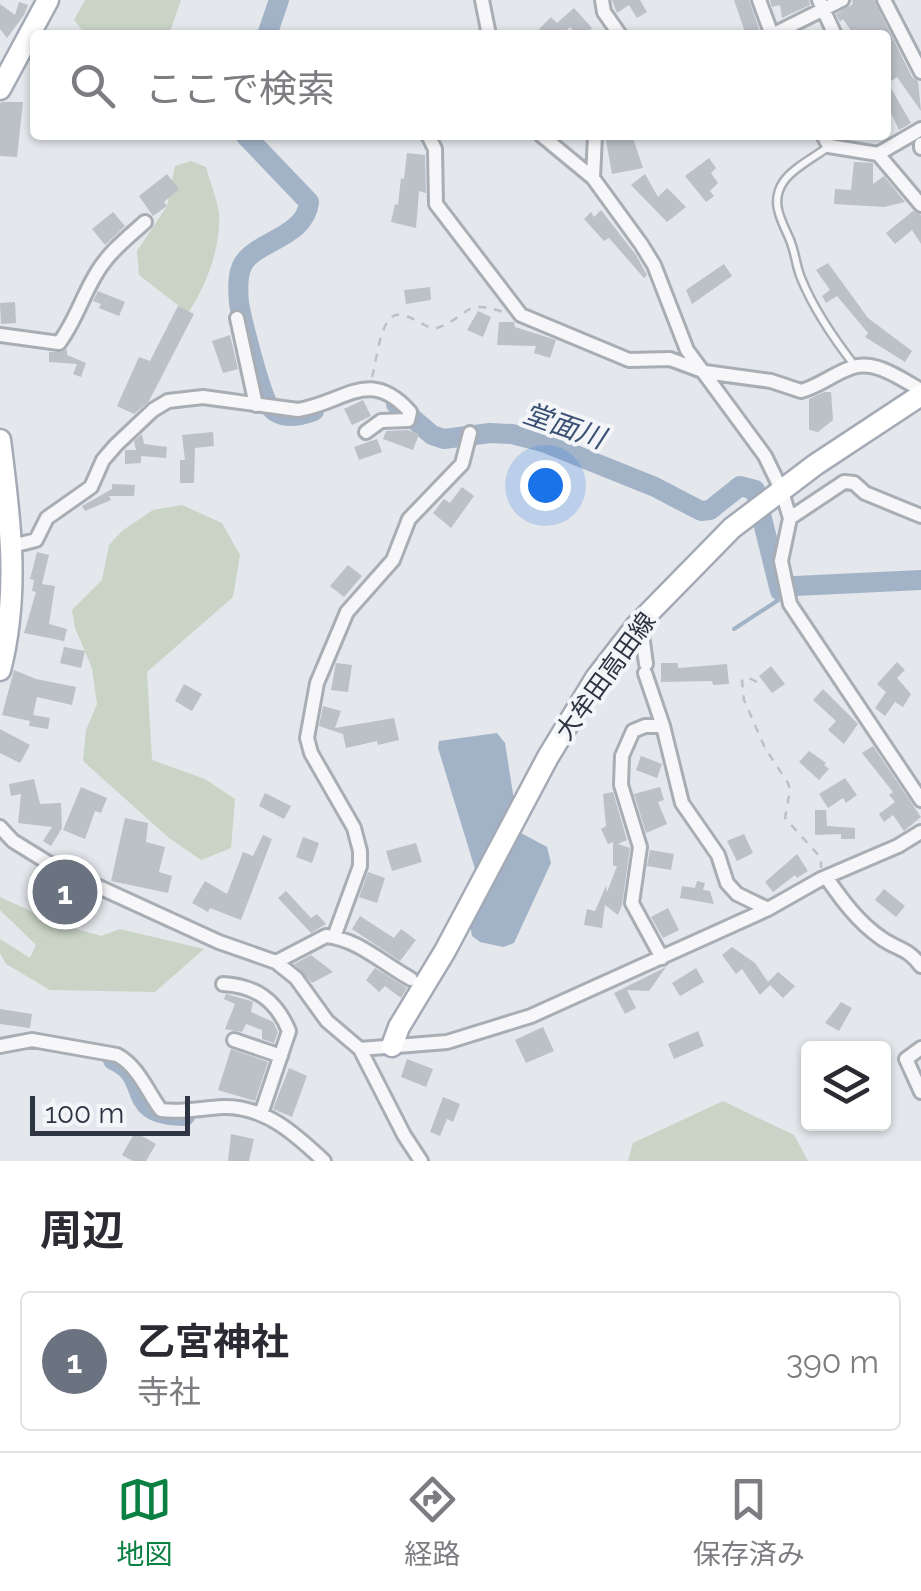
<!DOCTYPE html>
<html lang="ja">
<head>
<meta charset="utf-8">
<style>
	:root { --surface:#fff; --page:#f2f2f3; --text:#2b2b33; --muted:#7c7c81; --line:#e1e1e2; --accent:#0b8043 }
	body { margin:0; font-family:Raleway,"Noto Sans JP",sans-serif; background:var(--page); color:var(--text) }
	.controls { position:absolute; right:30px; bottom:30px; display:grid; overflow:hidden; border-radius:10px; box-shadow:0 2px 8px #0004 }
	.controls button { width:90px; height:90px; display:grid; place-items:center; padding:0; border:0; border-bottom:2px solid var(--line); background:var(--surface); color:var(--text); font:50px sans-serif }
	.scale { position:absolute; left:30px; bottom:25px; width:160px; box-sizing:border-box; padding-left:10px; border:5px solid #2d3442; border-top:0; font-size:28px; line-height:35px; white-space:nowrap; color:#2d3442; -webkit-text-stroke:8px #f4f5f8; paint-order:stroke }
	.you { position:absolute; left:545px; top:485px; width:35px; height:35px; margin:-25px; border:8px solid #fff; border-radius:50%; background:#1a73e8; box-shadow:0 0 0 15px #1a73e833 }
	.badge { display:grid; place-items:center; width:65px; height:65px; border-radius:50%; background:var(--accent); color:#fff; font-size:32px; font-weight:700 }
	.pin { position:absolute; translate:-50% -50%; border:5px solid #fff; box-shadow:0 2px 10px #0006 }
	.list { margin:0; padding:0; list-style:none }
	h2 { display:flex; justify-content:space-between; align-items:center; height:130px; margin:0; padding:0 40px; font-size:42px }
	h2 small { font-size:32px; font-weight:400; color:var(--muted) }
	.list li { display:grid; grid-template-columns:65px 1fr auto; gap:30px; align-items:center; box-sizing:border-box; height:140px; margin:0 20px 20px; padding:0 20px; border:2px solid var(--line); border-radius:10px }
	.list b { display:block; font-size:38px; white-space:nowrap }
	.list p { margin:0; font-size:32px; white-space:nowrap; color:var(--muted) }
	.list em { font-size:32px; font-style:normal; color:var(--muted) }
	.icon { flex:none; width:55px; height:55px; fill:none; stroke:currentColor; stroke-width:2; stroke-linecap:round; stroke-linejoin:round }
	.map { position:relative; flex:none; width:921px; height:1161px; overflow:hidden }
	.search { position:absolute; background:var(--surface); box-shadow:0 2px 8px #0004; left:30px; right:30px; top:30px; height:110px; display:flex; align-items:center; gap:25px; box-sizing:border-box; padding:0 35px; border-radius:10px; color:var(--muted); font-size:38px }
	.sheet { height:290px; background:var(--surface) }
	nav { display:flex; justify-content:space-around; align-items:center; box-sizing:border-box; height:140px; border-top:2px solid var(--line); background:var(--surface); font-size:28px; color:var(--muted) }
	nav a { display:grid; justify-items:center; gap:5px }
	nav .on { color:var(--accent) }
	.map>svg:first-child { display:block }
	.green { fill:#c9d4c6 }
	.water { fill:#a2b3c8 }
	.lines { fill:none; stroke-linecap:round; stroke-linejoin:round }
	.stream { stroke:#a2b3c8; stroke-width:4 }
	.river { stroke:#a2b3c8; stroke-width:20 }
	.building { fill:#bcc0c7 }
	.service-casing { stroke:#a9aeb5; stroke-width:11 }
	.minor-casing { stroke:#a9aeb5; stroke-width:18 }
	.primary-casing { stroke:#a4abb6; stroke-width:25 }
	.path { stroke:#bec0c6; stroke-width:2.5; stroke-dasharray:8 8; stroke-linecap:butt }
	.service { stroke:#f7f7f9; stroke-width:6 }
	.minor { stroke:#f7f7f9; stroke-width:12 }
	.primary { stroke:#fff; stroke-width:20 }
	.labels { text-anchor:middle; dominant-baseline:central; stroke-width:8; stroke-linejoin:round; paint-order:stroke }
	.street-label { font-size:25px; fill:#2d3442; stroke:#f4f5f8 }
	.water-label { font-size:28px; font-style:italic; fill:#3a5173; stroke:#f4f5f8 }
</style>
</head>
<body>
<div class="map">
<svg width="921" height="1161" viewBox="0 0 921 1161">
	<rect width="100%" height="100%" fill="#e4e7eb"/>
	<!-- green -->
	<path class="green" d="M85 0H181L169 35H86L74 20Z
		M191 161 206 167C210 182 217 199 219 214 221 248 206 286 188 313L139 275 137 251 167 206 175 166Z
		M182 505 222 523 240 555 233 597 147 672 152 760 205 779 235 799 231 848 201 860 169 838 83 761 86 730 97 704 92 668 75 628 72 610 102 580 109 545 122 531 153 510Z
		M0 897 59 924 101 936 120 929 204 949 155 992 50 990 6 964 0 953V939L30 958 36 945 0 910Z
		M723 1101 794 1135 808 1161H628L633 1143Z"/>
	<!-- water -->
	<path class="water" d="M497 733 505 743 519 832 547 847 551 863 514 943 503 947 480 942 472 936 468 914 479 882 438 748 439 741Z"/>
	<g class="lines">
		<!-- stream -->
		<path class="stream" d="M734 629 780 599V591"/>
		<!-- river -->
		<path class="river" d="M267 35 279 0
			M245 135 309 202C306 237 256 241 243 264 237 274 238 291 239 303 242 320 261 396 270 407 280 420 300 416 314 411
			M396 404 432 435 444 439 490 433 512 434 543 442 655 487 701 511 710 510 740 486 755 490 780 591 795 586 921 580
			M113 1060C154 1078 121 1116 185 1116"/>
	</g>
	<!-- building -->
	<path class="building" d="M612 0H640L647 12 637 18 629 5 617 13Z
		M734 0H749L761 35H746Z
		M770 0H809L810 5 782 18 780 5 772 7Z
		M852 0H874L912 77 918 81 921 111 897 77 888 83 911 123 899 130 886 102V35H854L843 19 840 22 836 14 853 4Z
		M19 2 28 5 24 15 7 38 0 29V4L15 15Z
		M574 8 592 28 584 35H577L570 27 562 35H546L539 29 551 17 557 23Z
		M3 102H23L17 157 0 156V103Z
		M605 135H632L643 168 612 174Z
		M407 153 425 155 426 193 419 191 416 228 391 222 395 204 398 205 401 178 404 179Z
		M709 158 716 168 711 173 718 183 710 191 714 196 706 202 685 176Z
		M854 162 873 163V184L884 176 905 202 884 207 834 204 835 189 851 190Z
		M167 174 179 189 164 202 167 206 153 216 139 196Z
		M645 174 658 197 667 188 686 207 667 222 631 185Z
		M601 210 636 255 647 275 644 278 609 238 604 241 584 219 591 212 594 217Z
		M913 211 921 215V244L912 230 895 244 886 233Z
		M113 212 125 226 105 245 92 229Z
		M828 263 868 318 912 351 905 362 865 337 868 333 837 296 826 303 822 296 830 290 816 270Z
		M724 264 732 276 692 304 686 290Z
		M430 287 431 300 406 304 404 290Z
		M98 291 125 302 119 316 99 308 101 304 93 301Z
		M15 302 16 323 1 324 0 303Z
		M178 306 194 314 149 401 134 414 117 406 139 357 150 361Z
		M478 311 491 317 483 337 467 330Z
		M499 322H514L515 327 556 340 550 358 534 353 536 346 497 345Z
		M230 335 238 369 223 373 212 341Z
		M67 349V355L86 363 81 377 73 374 77 364 49 362V352H62Z
		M824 392H831L833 420 818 432 809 430V399Z
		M363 400 371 416 352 425 344 409Z
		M408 430 419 434 413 450 383 439 386 431Z
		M213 432 214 446 195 448 194 483H180V460H185L182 435Z
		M142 434 144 444 167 447 166 458 141 456V463L125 464V450H136L134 441Z
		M377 439 382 452 359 460 354 447Z
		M112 484 135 485 134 496H109L111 500 85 511 82 506 112 489Z
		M462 487 474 496 451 528 433 513 444 499 450 503Z
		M37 552 49 555 42 584 55 586 49 624 67 629 64 641 24 633 36 592 32 591 34 580 30 579Z
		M348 565 362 576 344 597 330 586Z
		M64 647 85 651 81 668 60 663Z
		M897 662 905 670 897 678 911 694 903 707 895 702 885 716 875 708 886 692 877 684Z
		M336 663 352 665 348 692 331 690Z
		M661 663H678V668L727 664 729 684 713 685 712 681 661 682Z
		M771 666 785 684 772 693 759 676Z
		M14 670 36 679 76 687 72 705 37 697 33 715 50 718 48 729 29 726 30 721 2 715Z
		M184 684 202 694 192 711 175 701Z
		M823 689 858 724 844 744 828 730 836 721 813 700Z
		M323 706 341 711 335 728 394 718 399 740 378 745 377 741 346 748 343 734 319 726Z
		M0 729 30 745 20 763 0 753Z
		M873 746 921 817 904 831 893 815 884 822 879 814 895 802 889 795 893 792 862 753Z
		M809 751 826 763 824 765 829 769 819 780 799 762Z
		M641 756 662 764 657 778 636 770Z
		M845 778 857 795 846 803 843 798 828 808 819 794Z
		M34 779 40 804 61 803 62 828 51 846 43 841 52 827 18 823 21 794 11 796 9 784Z
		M81 787 107 798 101 813 95 811 85 839 63 830Z
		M660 787 664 800 658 802 667 824 646 833 634 794Z
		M613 792 627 840 618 844 630 848 622 905 618 915 605 905 602 928 584 925 587 909 595 911 606 886 607 892 617 866H613V842L608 844 601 829 606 826 603 794Z
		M265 793 291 806 284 819 259 806Z
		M815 810H826L827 826 855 828V839H841V834L815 835Z
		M125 818 148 823 146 842 165 847 159 872 172 876 168 893 111 881Z
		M744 834 753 853 737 861 727 841Z
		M263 835 272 839 241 920 210 908 208 912 192 903 205 881 227 894 243 852 253 856Z
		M303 837 319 843 312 863 296 857Z
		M416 843 422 862 392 871 386 851Z
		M650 850 674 854 671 870 647 866Z
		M797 854 808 871 797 878 795 875 773 892 765 882Z
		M368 872 385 878 377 903 359 897Z
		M697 881 705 883 703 890 710 891 714 904 680 898 682 886 695 888Z
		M884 889 905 906 896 917 875 900Z
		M286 891 311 918 317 914 326 924 311 933 278 898Z
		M668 908 679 930 663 938 651 917Z
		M360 916 394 938 401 929 416 940 400 961 352 929Z
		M732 947 755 963 768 982 778 972 795 986 783 998 770 985 760 995 742 969 736 974 722 955Z
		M311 955 333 972 312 983 294 964Z
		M666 967 649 991 627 990 636 1008 625 1014 614 993Z
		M375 968 407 988 401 998 385 986 379 992 366 980Z
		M696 968 704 982 680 996 672 983Z
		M226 994 251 1001 253 1002 251 1012 273 1022 278 1032 274 1043 262 1039V1030L246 1024 242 1032 225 1029 235 1004 224 999Z
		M841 1002 852 1008 839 1031 825 1023Z
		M0 1009 32 1014 30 1028 0 1024Z
		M543 1027 554 1051 526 1063 515 1040Z
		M698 1031 704 1046 674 1059 668 1044Z
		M231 1049 268 1062 255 1101 218 1090Z
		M407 1059 433 1069 426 1087 401 1077Z
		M289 1068 307 1076 292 1117 273 1109Z
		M443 1097 460 1104 453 1122 447 1119 440 1136 430 1132Z
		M135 1132 156 1144 146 1161H133L122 1155Z
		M231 1134 254 1139 249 1161H228Z"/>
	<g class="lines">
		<defs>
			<path id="service" d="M828 147C815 157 793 168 784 181 769 202 782 221 790 240 795 252 796 266 801 278 814 310 834 339 855 366"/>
			<path id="minor" d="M482 0 489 35
				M602 0 604 12 620 35
				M759 0 772 35
				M819 0 835 35
				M884 0 921 72
				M772 35 842 0
				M428 135 435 149 436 204 521 315 629 360 670 359 705 372 771 381 801 391C820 386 834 373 853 367 876 360 901 379 921 390
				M541 135 593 178 641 244 654 265 687 350 765 456 781 489 790 518 781 561 790 604 921 800
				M823 135 829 146 878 154 921 129
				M921 144V148
				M878 154 921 205
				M593 178 595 135
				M237 318 256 405
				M0 335 59 343C75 322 82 297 96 274 108 253 127 238 145 222
				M790 518 844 482 854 483 865 493 921 516
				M12 546 36 540 47 518 91 487 103 460 116 445 153 410 168 401 203 397 298 410C344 403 369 366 410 412L408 420 381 421 366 432
				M637 625 642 634 646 664
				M645 673 663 726 682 803 718 855 727 883 737 894 768 909
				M0 827 13 841 55 867 219 942 276 962 296 978 327 1021 360 1049 404 1135 421 1161
				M826 877C842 900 858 922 881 938 898 950 908 948 921 966
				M334 937 360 866V851L354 828 311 753 307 738 317 683 347 612 393 560 409 519 462 464 470 433
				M662 958 632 903 640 847 621 785 622 756 633 731 645 726H663
				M276 962 326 936C358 939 383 964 411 979
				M223 984C256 986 276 1000 289 1031L261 1114
				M234 1040 281 1056
				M0 1046 32 1040 117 1055C138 1066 147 1091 161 1110 183 1113 201 1108 223 1107 265 1106 295 1134 324 1161
				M921 1048 906 1059 921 1092
				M360 1049 447 1042 531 1016 768 909 821 879 898 846 921 832"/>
			<path id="primary" d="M0 89 48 0
				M0 440C10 517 20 593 0 670
				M392 1046 399 1027 445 951 548 757 596 678 637 625 732 528 815 465 921 395"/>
		</defs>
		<!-- service casing -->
		<use href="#service" class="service-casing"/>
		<!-- minor casing -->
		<use href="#minor" class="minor-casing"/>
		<!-- primary casing -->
		<use href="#primary" class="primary-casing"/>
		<!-- path -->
		<path class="path" d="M372 377C377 362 380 308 403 315 414 318 424 326 434 329 473 316 461 297 506 313
			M757 682 747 677 742 681 744 700 765 748 788 783 790 790 785 818 821 858V868"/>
		<!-- service -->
		<use href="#service" class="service"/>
		<!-- minor -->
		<use href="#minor" class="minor"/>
		<!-- primary -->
		<use href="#primary" class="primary"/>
	</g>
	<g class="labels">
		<!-- street labels -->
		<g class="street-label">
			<text transform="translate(605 676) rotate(-54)">大牟田高田線</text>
		</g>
		<!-- water labels -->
		<g class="water-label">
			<text transform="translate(564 426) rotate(19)">堂面川</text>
		</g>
	</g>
</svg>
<div class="controls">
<button><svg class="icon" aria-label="layers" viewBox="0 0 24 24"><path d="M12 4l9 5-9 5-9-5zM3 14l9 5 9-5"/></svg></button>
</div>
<div class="scale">100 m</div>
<div class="you"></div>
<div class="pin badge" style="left:65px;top:892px;background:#6b7280">1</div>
<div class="search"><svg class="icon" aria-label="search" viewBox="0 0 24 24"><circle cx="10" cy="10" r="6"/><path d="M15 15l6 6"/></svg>ここで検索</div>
</div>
<section class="sheet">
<h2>周辺<small></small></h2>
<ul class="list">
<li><span class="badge" style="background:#6b7280">1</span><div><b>乙宮神社</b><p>寺社</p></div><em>390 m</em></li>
</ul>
</section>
<nav>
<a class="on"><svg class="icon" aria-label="map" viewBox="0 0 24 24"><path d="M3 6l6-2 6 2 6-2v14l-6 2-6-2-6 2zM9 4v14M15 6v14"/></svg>地図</a>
<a><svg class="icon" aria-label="directions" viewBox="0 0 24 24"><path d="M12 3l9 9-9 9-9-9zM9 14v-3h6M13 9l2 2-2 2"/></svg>経路</a>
<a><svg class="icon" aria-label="saved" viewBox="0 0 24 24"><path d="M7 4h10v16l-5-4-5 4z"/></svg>保存済み</a>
</nav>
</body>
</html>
